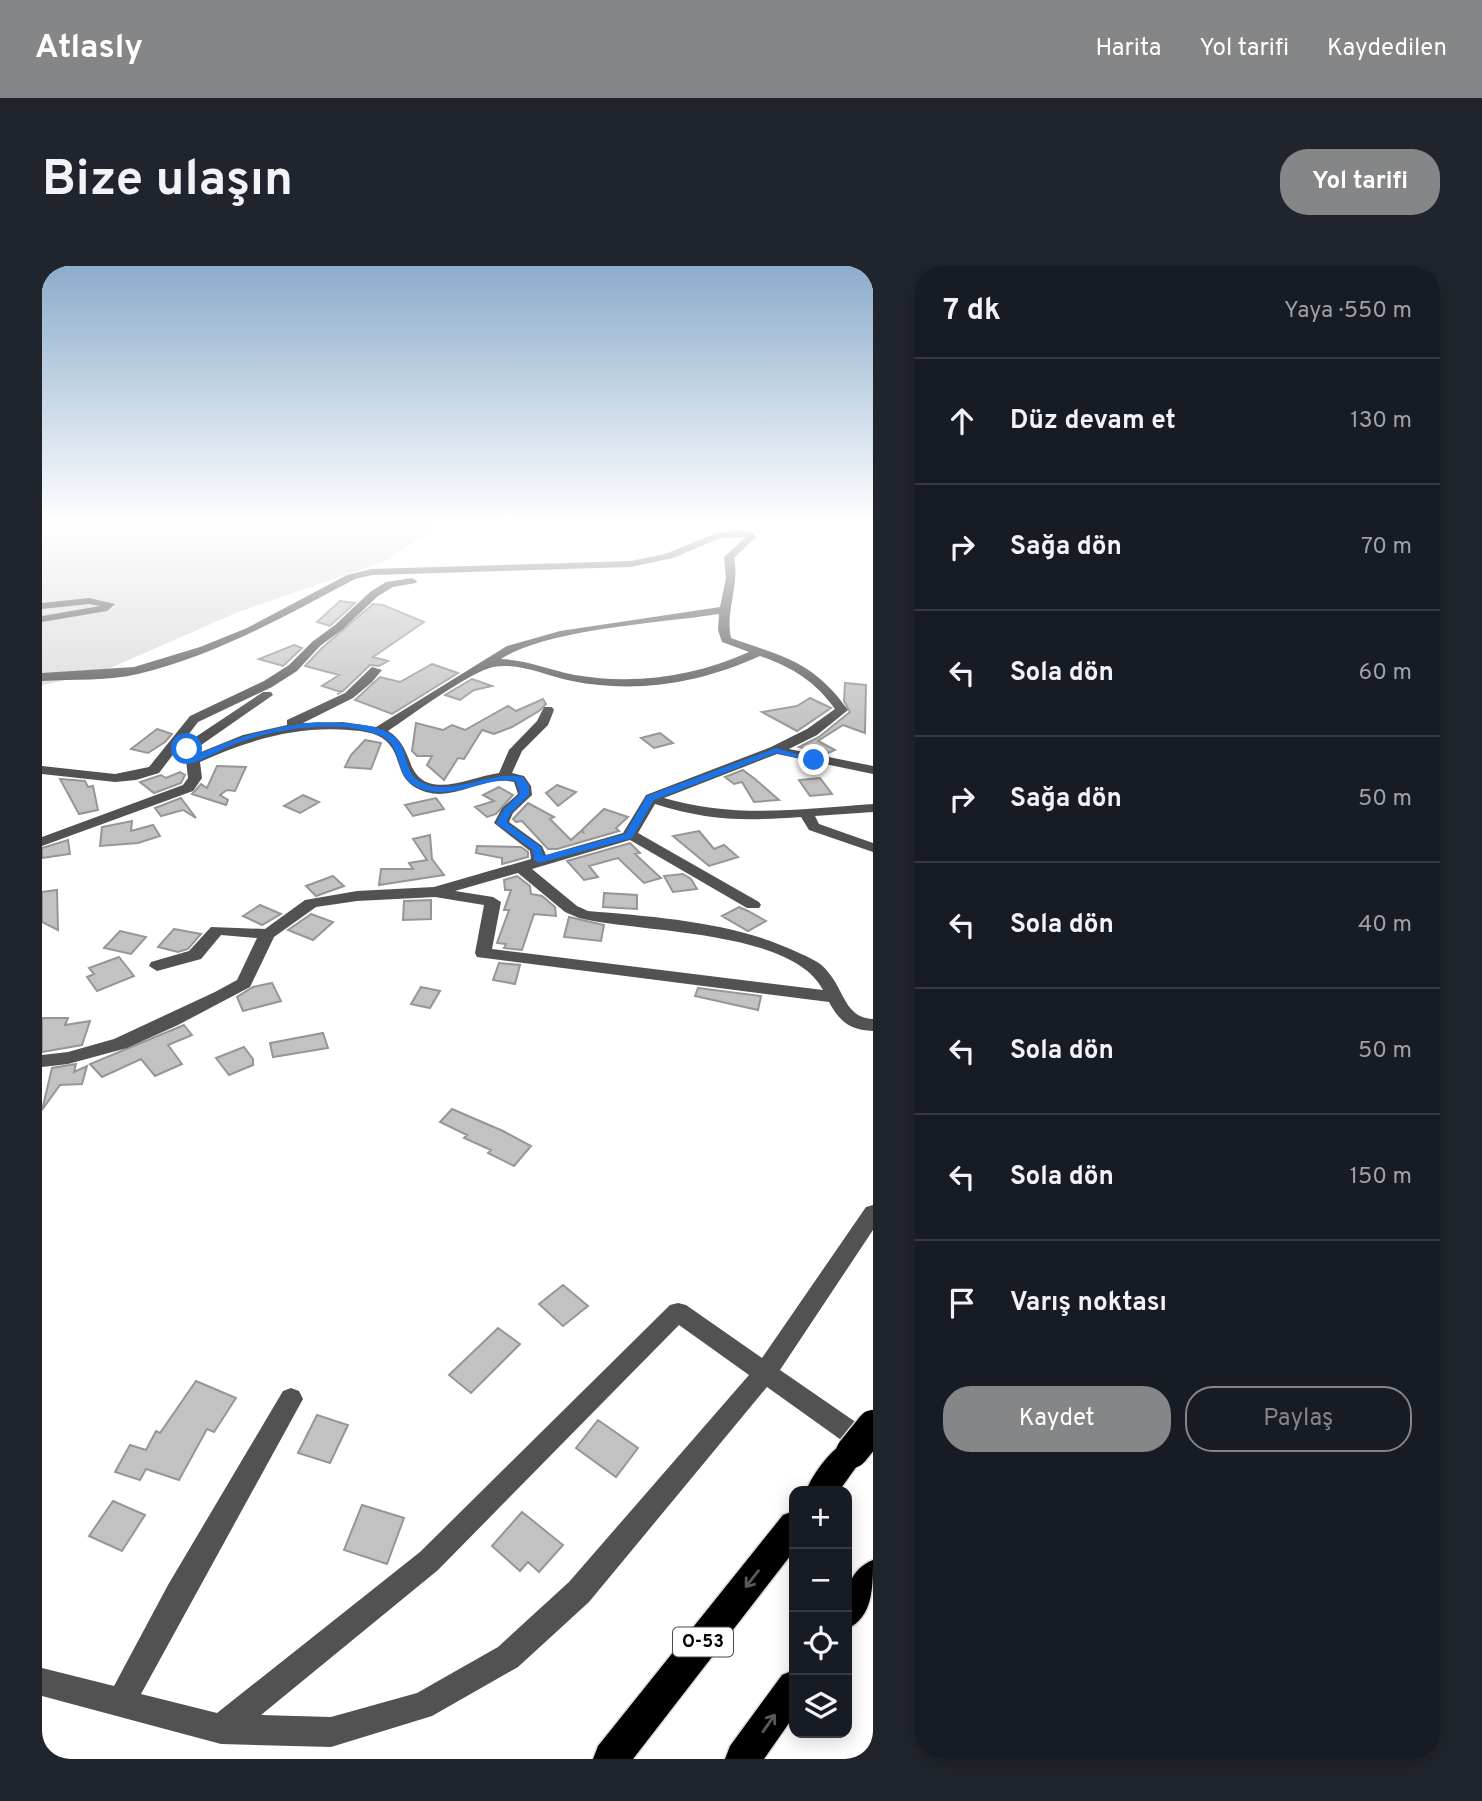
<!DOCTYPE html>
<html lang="tr">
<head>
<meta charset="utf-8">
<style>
	:root { --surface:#171b24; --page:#20242c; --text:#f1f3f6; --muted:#9ea1a6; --line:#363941; --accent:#858687 }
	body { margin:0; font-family:Overpass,sans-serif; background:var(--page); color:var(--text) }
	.controls { position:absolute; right:21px; bottom:21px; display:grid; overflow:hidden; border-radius:14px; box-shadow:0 4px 18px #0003 }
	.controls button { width:63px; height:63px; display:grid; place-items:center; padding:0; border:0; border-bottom:2px solid var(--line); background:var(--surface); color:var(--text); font:35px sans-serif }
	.stop { position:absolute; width:21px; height:21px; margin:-16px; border:5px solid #1a73e8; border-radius:50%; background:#fff }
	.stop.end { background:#1a73e8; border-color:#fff; box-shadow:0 2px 7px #0008 }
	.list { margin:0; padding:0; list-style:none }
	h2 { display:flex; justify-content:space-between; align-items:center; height:91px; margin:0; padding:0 28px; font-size:30px }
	h2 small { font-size:23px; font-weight:400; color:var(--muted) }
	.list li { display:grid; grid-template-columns:46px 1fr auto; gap:21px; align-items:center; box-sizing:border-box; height:126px; padding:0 28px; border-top:2px solid var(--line) }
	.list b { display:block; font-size:26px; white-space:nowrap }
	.list em { font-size:23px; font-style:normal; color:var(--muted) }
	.actions { display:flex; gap:14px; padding:21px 28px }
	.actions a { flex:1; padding:16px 0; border:2px solid var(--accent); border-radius:28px; text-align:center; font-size:24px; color:var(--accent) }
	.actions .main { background:var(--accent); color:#fff }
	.icon { flex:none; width:38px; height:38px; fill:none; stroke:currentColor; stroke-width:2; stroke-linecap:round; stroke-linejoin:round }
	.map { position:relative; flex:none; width:831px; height:1493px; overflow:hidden; border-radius:28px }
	header { display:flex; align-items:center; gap:42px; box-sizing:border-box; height:98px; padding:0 35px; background:var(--accent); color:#fff }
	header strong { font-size:33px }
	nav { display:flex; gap:38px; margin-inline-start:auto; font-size:24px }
	.intro { display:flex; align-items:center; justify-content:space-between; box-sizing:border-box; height:168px; padding:0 42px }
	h1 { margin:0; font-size:49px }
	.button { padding:18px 32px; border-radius:28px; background:var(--accent); color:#fff; font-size:24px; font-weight:700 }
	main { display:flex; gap:42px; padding:0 42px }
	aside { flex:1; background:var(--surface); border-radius:28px; box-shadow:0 4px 18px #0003 }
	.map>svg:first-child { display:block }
	.green { fill:#d9d9d9 }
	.building { fill:#c2c2c2; stroke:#969696; stroke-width:2 }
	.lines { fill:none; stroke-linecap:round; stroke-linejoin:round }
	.highway-casing { stroke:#dbdbdb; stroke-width:3 }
	.minor { fill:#525252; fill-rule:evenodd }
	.highway { fill:#000; fill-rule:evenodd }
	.highway-bridge-casing { stroke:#dbdbdb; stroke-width:35; stroke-linecap:butt }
	.highway-bridge { stroke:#000; stroke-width:32 }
	.oneway { stroke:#595959 }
	.route { fill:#1a73e8 }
	.labels { text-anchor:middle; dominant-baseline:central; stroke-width:6; stroke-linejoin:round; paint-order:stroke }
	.shield { fill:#fff; stroke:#4c4c4c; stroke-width:2 }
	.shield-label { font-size:18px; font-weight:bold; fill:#000 }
</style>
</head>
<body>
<header>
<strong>Atlasly</strong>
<nav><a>Harita</a><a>Yol tarifi</a><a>Kaydedilen</a></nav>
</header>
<div class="intro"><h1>Bize ulaşın</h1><a class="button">Yol tarifi</a></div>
<main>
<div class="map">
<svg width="831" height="1493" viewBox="0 0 831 1493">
	<rect width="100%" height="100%" fill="#fff"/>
	<!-- green -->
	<path class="green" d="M0 257H398L346 294 196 346 57 407 0 419Z"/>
	<!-- building -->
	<path class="building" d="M298 335 313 337 288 360 275 356Z
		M331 338 341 339 382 356 331 391 346 395 337 400 328 399 301 425 295 428 299 426 280 420 297 409 263 400 280 382Z
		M252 379 260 382 241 400 217 393Z
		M390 398 416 407 350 448 313 434 338 411 358 416Z
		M430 413 450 420 432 424 418 434 403 429Z
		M803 417 824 419 823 467 801 459 776 475 793 484 784 488 757 481 777 471 808 446 802 435Z
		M768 432 789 442 755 465 720 446 755 440Z
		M501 433 504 438 497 445 470 461 452 468 440 464 422 493 416 492 402 514 385 499 390 490H375L370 485 374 457 401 464 410 459 423 464 466 440 474 445Z
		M115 463 130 468 123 476 106 487 89 483Z
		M618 467 631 477 612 482 599 472Z
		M323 474 339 477 329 503 303 501 309 489Z
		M175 500 204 501 193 525 185 524 178 529 186 534 184 539 150 528 159 518 165 522Z
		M701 504 713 513 737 534 712 536 700 516 692 518 683 511Z
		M138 506 143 509 139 517 112 527 98 516 119 509 124 512Z
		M778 512 790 528 768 530 757 514Z
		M18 513 43 515 46 521 51 520 56 544 37 548Z
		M515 519 534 526 516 540 504 527Z
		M457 521 471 529 454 548 445 551 433 541 452 535 441 529Z
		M261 529 277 536 258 547 242 540Z
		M139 532 154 552 141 544 119 550 113 542Z
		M394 532 402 543 371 550 363 539Z
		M486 537 512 551 508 553 529 574 539 565 541 566 540 564 562 543 586 551 574 562 577 565 515 583H506L480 555 474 556 471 553Z
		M90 555 89 565 111 559 118 570 96 577 58 580 60 561Z
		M657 565 672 583 682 579 696 591 667 600 631 570Z
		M388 569 390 593 402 609 337 619 339 603H371L367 597 385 594 371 573Z
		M26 574 28 588 0 592V582Z
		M588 577 598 587 593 588 619 612 602 617 576 592 547 600 556 611 542 614 525 595Z
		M435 580 479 581 486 586V591L460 598V592L434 587Z
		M641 608 649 613 655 623 631 626 622 610Z
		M291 610 302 620 274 630 264 620Z
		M475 610 488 620 489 628 500 630 513 641 514 650 492 648 480 684 462 682 464 678 455 677 467 644H462L469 624H463L462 614Z
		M15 624 16 664 0 656V626Z
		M562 627 595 629V643L561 641Z
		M389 634V653L361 654 362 635Z
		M218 639 239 648 220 659 201 650Z
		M697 641 706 645 724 655 706 665 680 650Z
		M269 648 291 656 271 674 246 664Z
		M527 651 562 659 559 675 522 671Z
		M132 663 159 668 146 683 136 686 116 681Z
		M78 665 104 671 89 688 62 682Z
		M77 691 92 710 55 725 45 711 52 708 47 702Z
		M457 697 478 699 473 718 451 714Z
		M230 717 239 735 201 745 195 731 211 721Z
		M379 721 398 725 388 742 369 738Z
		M656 722 719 730 716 744 653 730Z
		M0 752H26L23 759 48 755 40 779 0 786Z
		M142 759 150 769 126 779 140 798 113 810 99 793 60 811 48 798Z
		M281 767 286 782 231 791 228 777Z
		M202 781 211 793V799L187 809 174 792Z
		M34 798 32 806 45 800 40 818 18 819 0 844 10 802Z
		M410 843 461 865 489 880 472 900 446 887 449 884 422 872 425 869 398 856Z
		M521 1019 546 1040 521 1060 497 1038Z
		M456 1062 478 1078 429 1127 407 1109Z
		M154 1115 194 1132 172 1166 165 1163 137 1214 104 1203 98 1214 73 1206 88 1179 104 1184 114 1165 118 1167Z
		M275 1149 306 1159 288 1197 256 1187Z
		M556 1154 596 1182 574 1211 534 1182Z
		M71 1235 103 1249 80 1285 47 1270Z
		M320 1239 362 1252 345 1298 302 1284Z
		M480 1246 521 1279 497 1306 486 1296 478 1305 450 1280Z"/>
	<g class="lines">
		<defs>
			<path id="highway" d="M810 1172 820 1176 825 1186 797 1225H764C771 1207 791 1180 810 1172Z
				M752 1245V1285L591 1493H551L556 1480 741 1249Z
				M831 1294C831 1322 831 1351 805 1363 804 1336 801 1306 831 1294Z
				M752 1404V1450L722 1493H683L688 1480 740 1409Z"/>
		</defs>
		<!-- highway casing -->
		<use href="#highway" class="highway-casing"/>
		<!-- minor -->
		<path class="minor" d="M696 264 710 266 714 271 692 292C698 319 683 345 689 372 742 391 771 395 806 444L775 469 747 483 831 500V508L735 488 622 532C693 553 759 543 831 538V546L773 550 777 558 831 577V586L767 564 759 551C703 555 667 555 613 538L596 567 717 636 719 639 717 642H705L588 574 490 603 535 640 546 645C615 651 692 656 755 686 766 691 779 696 786 706 802 724 803 752 831 753V765C808 764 798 756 787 736L435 691 433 687 442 639 393 631 315 635 274 641 232 671 208 721 136 759 85 782 26 798 0 801V789L26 786 72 773 173 726 195 714 215 672 179 669 159 693 115 705 107 700 109 696 147 685 169 661 223 663 263 634 315 625 392 621 489 593 488 585 452 557 460 542 476 528 472 516C442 509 414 535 384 526 350 515 363 491 343 474 333 466 319 465 307 464 254 460 206 474 158 496L160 512 151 525 0 580V571L141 519 146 512 144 494 138 483 140 480 221 426H229L231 429 152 484 154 488 201 469 245 459V454L303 427 330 401 340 404 330 416 311 432 261 457 301 456 334 461 465 380 518 365 678 341 684 312 682 291 704 271 678 272 631 292 589 301 330 309 313 313C243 350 174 389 96 408 67 415 31 413 0 415V407L92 401 158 381 205 362 305 309 330 303 589 295 623 288 672 268ZM677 348 676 364 680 376 707 386C652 411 592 419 533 409 508 404 485 394 459 393 505 363 619 357 677 348ZM718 390C750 401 773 415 793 443L765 463 729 481 604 529 581 567 504 589 500 580 467 556 471 547 490 529 489 520 482 510 470 507 480 485 506 459 512 444 510 441H502L495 455 467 484 457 507C427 511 382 537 368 496 363 483 358 472 346 465 368 450 428 406 451 401 477 396 504 410 530 415 594 428 659 417 718 390ZM476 607 523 646 537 652C596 667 750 663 781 724L450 683 459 636 451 631 413 625Z
			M370 312 375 315 374 317 351 321 336 330 301 363 278 380 255 405 230 421 156 456 117 507 94 514 73 516 0 508V500L73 508 107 501 148 450 222 415 247 399 270 376 293 359 328 326 344 316Z
			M47 332 73 338 65 345 0 356V350L58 340 47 338 0 343V337Z
			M831 939V964L738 1104 831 1168V1187L825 1189 816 1186 725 1121 547 1336 476 1401 390 1450 289 1481 179 1478 0 1430V1402L72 1420 126 1319 241 1125 249 1122 257 1125 261 1133 99 1428 175 1447 378 1286 628 1039 636 1037 644 1039 720 1092 824 941ZM637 1059 707 1109 527 1316 456 1381 375 1427 289 1451 219 1449 396 1304Z"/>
		<!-- highway -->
		<use href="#highway" class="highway"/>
		<defs>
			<path id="highway-bridge" d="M810 1186 831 1160"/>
		</defs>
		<!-- highway-bridge casing -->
		<use href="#highway-bridge" class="highway-bridge-casing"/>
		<!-- highway-bridge -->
		<use href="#highway-bridge" class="highway-bridge"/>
	</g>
	<!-- one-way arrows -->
	<defs><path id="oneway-shaft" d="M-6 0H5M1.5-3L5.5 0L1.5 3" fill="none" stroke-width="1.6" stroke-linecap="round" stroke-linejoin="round" transform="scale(1.75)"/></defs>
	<g class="oneway">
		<use href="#oneway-shaft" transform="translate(710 1313) rotate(128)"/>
		<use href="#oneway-shaft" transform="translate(727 1457) rotate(-55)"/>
	</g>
	<!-- sky -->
	<linearGradient id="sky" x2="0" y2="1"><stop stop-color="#8baccb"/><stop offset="0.55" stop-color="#fff"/><stop offset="1" stop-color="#fff" stop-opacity="0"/></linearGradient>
	<rect width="831" height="466" fill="url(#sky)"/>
	<!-- route -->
	<path class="route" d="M276 456C301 458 348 454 360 481 366 495 365 510 381 517 412 531 447 504 481 511L487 520V529L469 547 464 556 499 581 501 590 583 568 605 530 734 482 777 494 772 496 734 487 612 534 590 572 497 597 492 594 491 584 454 557 462 543 478 528 474 515C442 510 410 537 375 521 352 511 361 481 341 471 301 451 230 463 190 479 177 485 164 492 151 497L141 483 148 481 153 490C193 471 232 460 276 456Z"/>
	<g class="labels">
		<!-- shield labels -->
		<rect class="shield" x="631" y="1361.5" width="60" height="29" rx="5"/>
		<g class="shield-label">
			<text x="661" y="1376">O-53</text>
		</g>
	</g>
</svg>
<div class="controls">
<button>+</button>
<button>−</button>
<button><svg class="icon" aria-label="locate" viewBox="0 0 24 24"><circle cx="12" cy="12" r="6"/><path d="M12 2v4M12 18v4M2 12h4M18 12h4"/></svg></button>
<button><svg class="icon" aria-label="layers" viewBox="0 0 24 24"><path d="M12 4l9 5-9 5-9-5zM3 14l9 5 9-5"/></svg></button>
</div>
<div class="stop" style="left:145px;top:483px"></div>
<div class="stop end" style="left:772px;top:494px"></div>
</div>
<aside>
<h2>7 dk<small>Yaya · 550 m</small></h2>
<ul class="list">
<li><svg class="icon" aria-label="ahead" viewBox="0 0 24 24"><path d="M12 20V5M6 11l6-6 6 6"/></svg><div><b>Düz devam et</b></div><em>130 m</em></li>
<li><svg class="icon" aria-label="right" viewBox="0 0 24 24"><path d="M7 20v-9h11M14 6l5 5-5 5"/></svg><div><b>Sağa dön</b></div><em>70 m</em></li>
<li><svg class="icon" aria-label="left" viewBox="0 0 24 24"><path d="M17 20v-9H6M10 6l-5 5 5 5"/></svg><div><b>Sola dön</b></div><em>60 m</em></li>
<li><svg class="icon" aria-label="right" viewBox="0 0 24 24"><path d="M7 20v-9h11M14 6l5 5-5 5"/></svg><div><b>Sağa dön</b></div><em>50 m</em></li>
<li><svg class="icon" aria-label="left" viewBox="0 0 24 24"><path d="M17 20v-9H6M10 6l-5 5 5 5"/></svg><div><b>Sola dön</b></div><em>40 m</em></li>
<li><svg class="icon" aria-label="left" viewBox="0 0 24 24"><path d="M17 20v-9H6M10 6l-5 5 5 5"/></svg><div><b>Sola dön</b></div><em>50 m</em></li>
<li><svg class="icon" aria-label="left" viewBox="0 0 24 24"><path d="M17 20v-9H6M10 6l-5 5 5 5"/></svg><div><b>Sola dön</b></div><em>150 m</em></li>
<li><svg class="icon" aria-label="arrive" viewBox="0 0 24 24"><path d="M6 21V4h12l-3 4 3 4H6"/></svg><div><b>Varış noktası</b></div></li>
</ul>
<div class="actions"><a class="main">Kaydet</a><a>Paylaş</a></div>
</aside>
</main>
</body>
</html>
